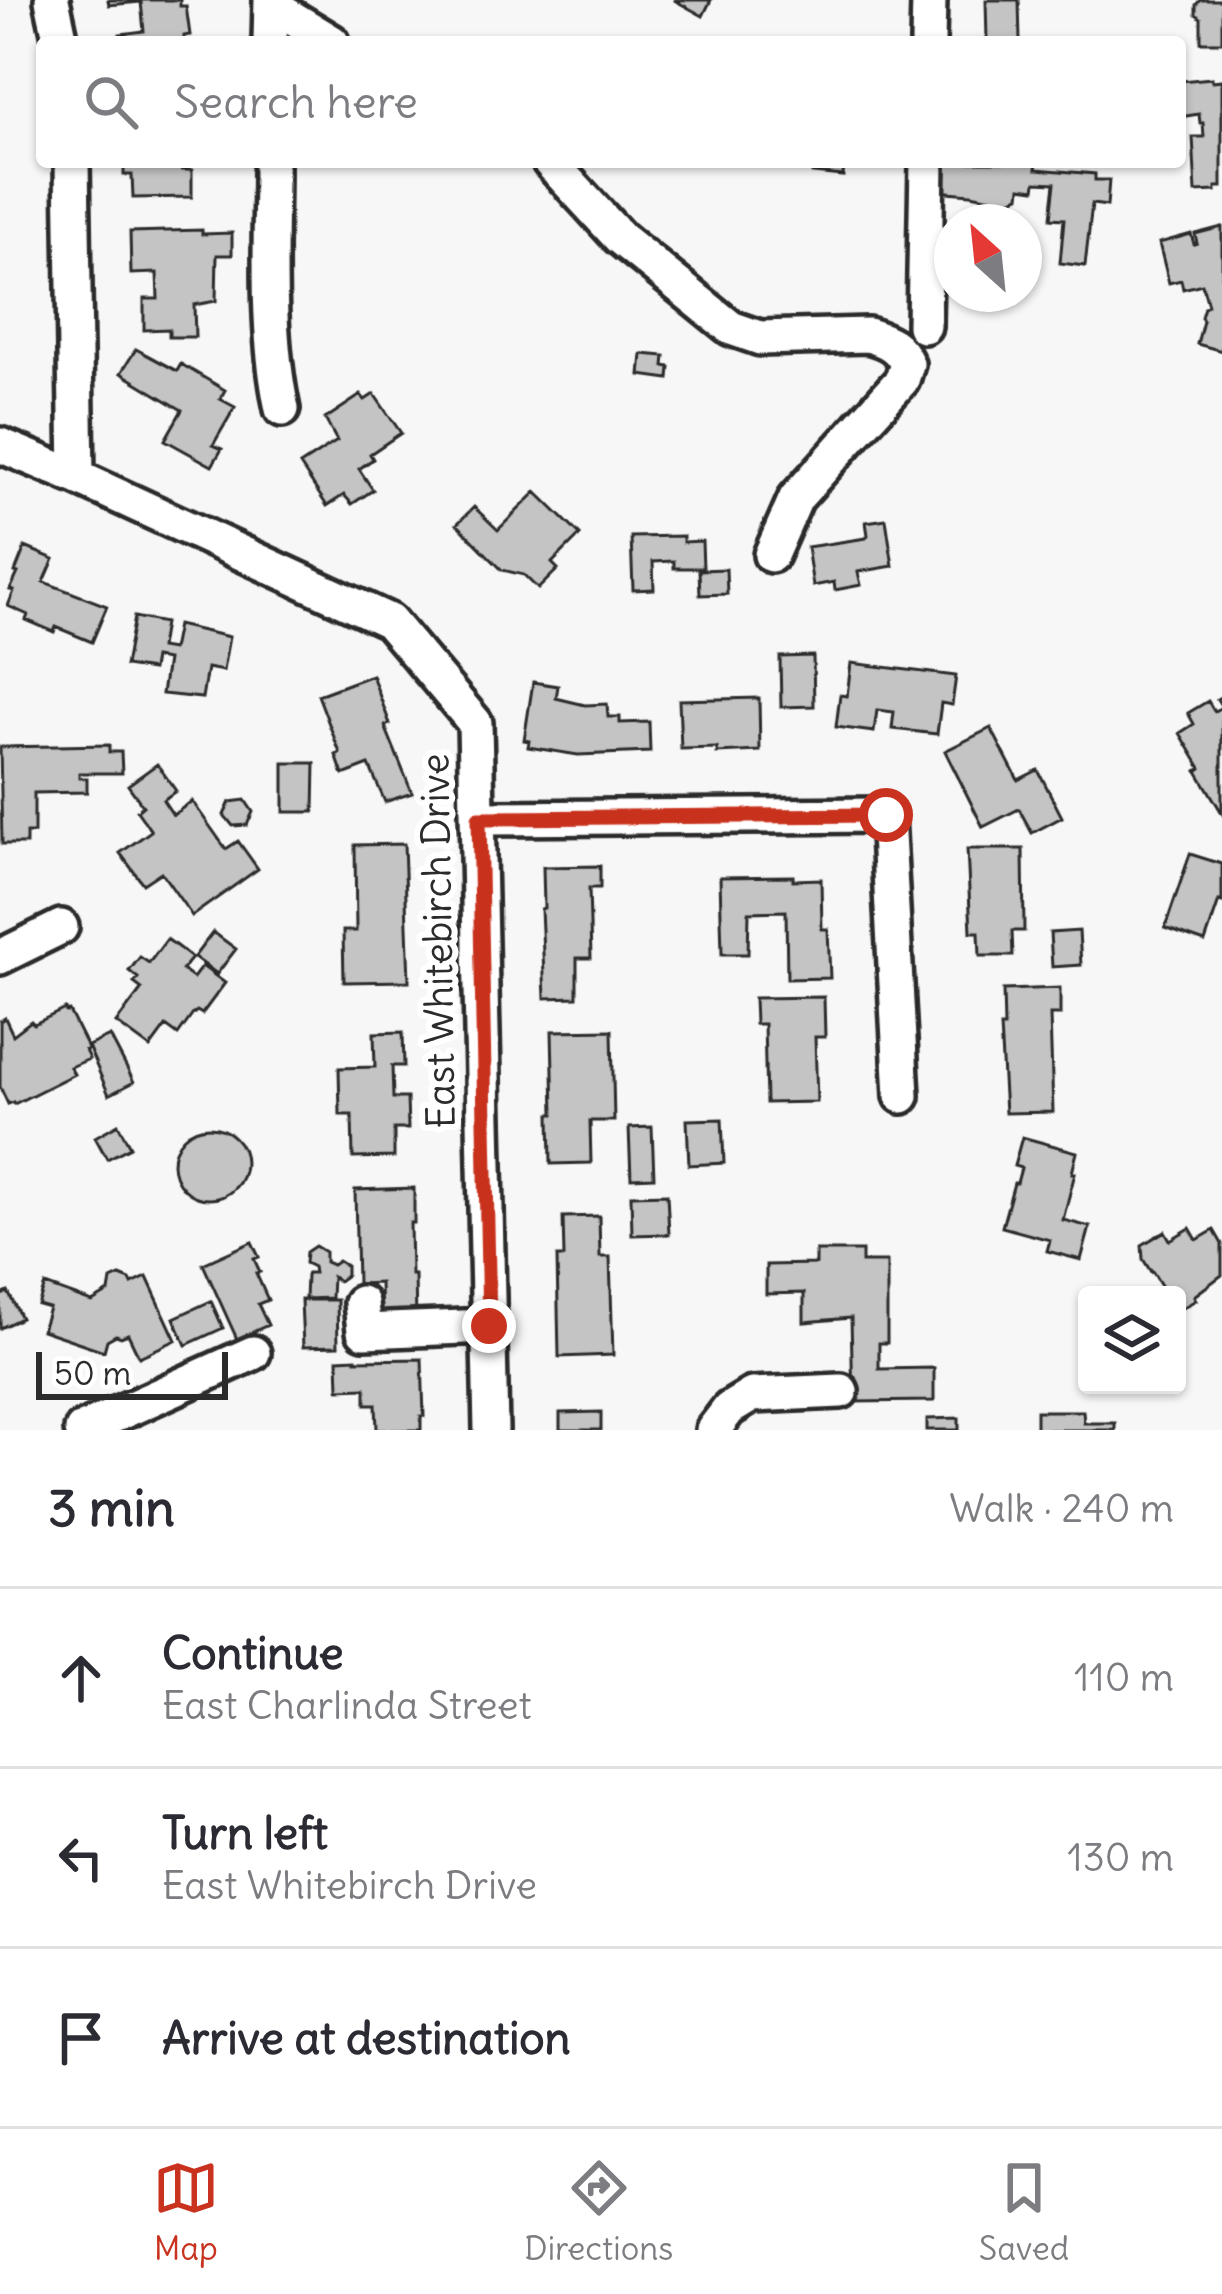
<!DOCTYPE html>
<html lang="en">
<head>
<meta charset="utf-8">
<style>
	:root { --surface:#fff; --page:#f2f2f3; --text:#2b2b33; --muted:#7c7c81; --line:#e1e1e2; --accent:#c8321e }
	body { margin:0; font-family:Delius,sans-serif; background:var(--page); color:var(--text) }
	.controls { position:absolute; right:36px; bottom:36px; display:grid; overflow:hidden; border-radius:12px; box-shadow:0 3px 9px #0004 }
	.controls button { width:108px; height:108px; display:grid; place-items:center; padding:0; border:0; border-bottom:3px solid var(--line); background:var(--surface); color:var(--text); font:60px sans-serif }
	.compass { position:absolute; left:934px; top:204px; width:108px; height:108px; border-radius:50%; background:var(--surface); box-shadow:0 3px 9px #0004; rotate:333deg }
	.scale { position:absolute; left:36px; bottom:30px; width:192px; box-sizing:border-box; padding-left:12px; border:6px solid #2b2b2b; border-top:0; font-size:33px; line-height:42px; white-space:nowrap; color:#2b2b2b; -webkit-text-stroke:9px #fff; paint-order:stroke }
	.stop { position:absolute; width:36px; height:36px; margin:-27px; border:9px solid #c8321e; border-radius:50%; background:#fff }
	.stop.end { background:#c8321e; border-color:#fff; box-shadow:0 3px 12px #0008 }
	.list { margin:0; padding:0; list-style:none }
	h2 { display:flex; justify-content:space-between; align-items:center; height:156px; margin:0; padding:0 48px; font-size:51px }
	h2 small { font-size:39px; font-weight:400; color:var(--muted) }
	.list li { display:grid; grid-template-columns:78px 1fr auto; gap:36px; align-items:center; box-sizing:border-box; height:180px; padding:0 48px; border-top:3px solid var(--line) }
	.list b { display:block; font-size:45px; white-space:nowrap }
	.list p { margin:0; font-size:39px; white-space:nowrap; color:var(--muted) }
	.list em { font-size:39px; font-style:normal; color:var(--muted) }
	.icon { flex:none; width:66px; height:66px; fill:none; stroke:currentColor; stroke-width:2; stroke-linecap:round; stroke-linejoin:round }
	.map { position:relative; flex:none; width:1222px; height:1430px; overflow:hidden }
	.search { position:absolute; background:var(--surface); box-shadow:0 3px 9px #0004; left:36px; right:36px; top:36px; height:132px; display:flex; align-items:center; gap:30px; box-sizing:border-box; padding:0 42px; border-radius:12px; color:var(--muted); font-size:45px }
	.sheet { height:696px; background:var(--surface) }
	nav { display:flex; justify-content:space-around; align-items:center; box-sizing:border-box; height:168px; border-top:3px solid var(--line); background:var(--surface); font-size:33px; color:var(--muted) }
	nav a { display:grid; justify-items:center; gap:6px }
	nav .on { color:var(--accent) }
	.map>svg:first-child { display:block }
	.building { fill:#c4c4c4; stroke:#2b2b2b; stroke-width:3 }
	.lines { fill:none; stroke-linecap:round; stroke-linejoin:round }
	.minor-casing { stroke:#2b2b2b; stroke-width:42 }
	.minor { stroke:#fff; stroke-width:33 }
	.route { stroke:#c8321e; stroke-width:15 }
	.labels { text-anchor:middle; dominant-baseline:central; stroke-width:12; stroke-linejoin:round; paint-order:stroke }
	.street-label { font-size:39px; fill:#2b2b2b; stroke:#fff }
</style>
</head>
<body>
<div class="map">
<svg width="1222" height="1430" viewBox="0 0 1222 1430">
	<rect width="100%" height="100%" fill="#f7f7f7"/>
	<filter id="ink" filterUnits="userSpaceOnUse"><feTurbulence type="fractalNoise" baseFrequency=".00833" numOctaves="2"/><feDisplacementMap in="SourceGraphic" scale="24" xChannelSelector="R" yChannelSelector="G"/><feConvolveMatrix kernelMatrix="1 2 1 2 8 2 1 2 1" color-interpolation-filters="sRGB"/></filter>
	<g filter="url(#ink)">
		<!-- building -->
		<path class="building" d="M108 0H180V6H186L190 35 184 36V42H121L120 34 144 31 141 2 109 5Z
			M674 0H711L703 16Z
			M986 0H1019L1020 42H987Z
			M1222 0V42H1201V18L1196 14V5L1200 0Z
			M1212 78V81L1222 80V187H1216V191L1196 192 1193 137H1204L1203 123H1200L1199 114 1180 117V81Z
			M124 162H182V170H192V197L133 198 132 175H124Z
			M811 162H847V165H844L843 176 812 173Z
			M933 162H1037L1036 169 1095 174V180H1109L1107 206 1092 204 1085 266 1060 263 1064 219 1051 218 1055 183 1036 182 1035 189 1021 187 1020 196 1007 201 971 194 936 191Z
			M1222 227V351L1197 344 1203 321 1201 317 1204 307 1208 305 1202 284 1183 289 1181 280 1169 283 1159 243 1191 234 1194 244 1197 243 1195 234Z
			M202 230V234L232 233V255H217L216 301 194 305 195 337H169V329L144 330V299H158L157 273 131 274 130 232Z
			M136 349 177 371 181 364 225 390 220 399 235 407 213 445 222 449 212 466 165 440 182 410 121 373Z
			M642 354 665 356 664 366 670 367 669 379 640 375Z
			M374 394 401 433 370 454 373 459 359 469 373 490 352 504 344 495 327 506 300 465 337 441 325 419 361 395 365 400Z
			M536 492 580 535 552 563 558 569 538 589 524 575 502 570 457 524 474 507 498 530Z
			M886 519 893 566 858 572 861 585 835 590 834 582 813 586 807 547 866 538 868 535 866 522Z
			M683 536V542L702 541 703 568H674V561L653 562 654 589 633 590 631 537Z
			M25 547 54 559 44 582 107 606 92 642 56 627 54 632 26 620 28 615 8 606 14 591 10 590 18 573 15 572Z
			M726 569 727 594 700 595 699 570Z
			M134 617 164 623 160 648 172 650 177 625 229 637 223 671 207 668 202 698 162 694 167 660 154 658 152 670 125 666Z
			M813 656 814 706 781 707 780 657Z
			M851 663 956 676 952 705 941 703 937 734 892 729 894 712 877 710 874 732 836 727 840 695 847 696Z
			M372 675 390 724 385 726 412 793 385 802 369 765 343 775 336 755 340 753 318 695Z
			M533 682 558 686 556 698 585 705 607 704 608 717H620V723L649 722 650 752 578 755 528 747 529 741 524 740Z
			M1222 696V813L1197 771 1201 768 1180 733 1194 724 1188 713 1208 701 1214 711 1222 707 1217 699Z
			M759 698 760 751 717 753V748L681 749 679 700Z
			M991 728 1018 780 1038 770 1062 817 1032 833 1019 809 983 827 945 751Z
			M109 745V752H121L122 773H79V778H87V792L34 793V833H26V844H2L0 747Z
			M284 763H315L314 812H284Z
			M157 764 176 791 163 800 173 815 192 801 226 849 238 841 258 869 192 916 161 872 143 884 120 853 151 831 137 811 143 806 128 785Z
			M245 800 253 812 247 825 233 826 224 815 230 802Z
			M404 844 409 981 344 982 343 931H356L355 845Z
			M967 849H1023L1024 931H1012L1013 956H980L979 932H971Z
			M1190 854 1222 864V902L1219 901 1205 942 1165 928Z
			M600 866V888H589L591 958H577V997L545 998 541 909 544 908 543 867Z
			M793 876V880L821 879 822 929H828L830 978 787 979 786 911 749 912 748 954H722L720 877Z
			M1079 931 1081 965 1052 967 1050 933Z
			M213 932 236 949 217 974 194 957Z
			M167 939 192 958 182 970 193 978 202 966 225 983 202 1014 197 1011 193 1014 178 1035 166 1026 150 1048 116 1023 142 989 134 983 138 978 129 971 140 957 149 963Z
			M1060 988V1015H1050L1053 1112 1005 1113 1000 1027H1004L1003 990Z
			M824 997 825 1037H815L817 1102 766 1103 764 1024H755L754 998Z
			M65 1009 66 1012 69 1011 88 1049 85 1050 89 1059 70 1067 74 1074 14 1104 13 1102 8 1104 0 1087V1021L5 1018 13 1035 31 1021 34 1024Z
			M612 1030 614 1121H590L591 1163 551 1164 550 1114H554L552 1031Z
			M403 1032 404 1066H392L393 1098H407L408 1129H394V1157L353 1158 352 1115H340L339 1068 375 1067 374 1033Z
			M110 1036 134 1082 109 1095 88 1046Z
			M722 1119 724 1163 689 1165 687 1120Z
			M118 1124 130 1147 107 1159 95 1137Z
			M652 1127 654 1177 631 1178 629 1128Z
			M173 1163a36 36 0 1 1 72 0a36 36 0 1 1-72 0Z
			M1022 1137 1077 1152 1072 1173H1075L1063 1220 1090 1227 1081 1260 1047 1251 1050 1240 1002 1227 1014 1183H1017L1021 1168 1014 1166Z
			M414 1188V1223H410L411 1275H415L416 1321H381L380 1283 357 1284 355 1190Z
			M667 1194 669 1234 632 1235 631 1195Z
			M599 1216 600 1257H610L613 1355 559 1357 557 1257H564L563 1217Z
			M1190 1228 1197 1240 1214 1230 1222 1244V1275L1194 1296 1196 1300 1177 1311V1295H1167L1152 1271 1151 1272 1143 1259 1142 1245 1165 1231 1170 1240Z
			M252 1242 259 1257 254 1259 260 1272 256 1273 268 1300 258 1304 268 1325 237 1339 203 1264Z
			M315 1246 325 1252V1262L332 1265 338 1261 346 1266V1275L338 1281 332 1277 331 1298 305 1299 306 1276 307 1273H314L313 1267 305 1263 306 1252Z
			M816 1251H862V1262H887V1343H879V1369L934 1368V1401L853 1402 851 1318 804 1322V1293L766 1294V1265L816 1264Z
			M120 1276 130 1280 132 1284 147 1277 176 1340 139 1357 128 1334 121 1337 116 1335 107 1340 104 1351 42 1330 49 1308 38 1305 45 1285 92 1302 109 1292 111 1280Z
			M8 1292 21 1318 0 1328V1296Z
			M301 1300H337L338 1346 303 1347Z
			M211 1301 223 1328 186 1345 174 1318Z
			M356 1358V1360L422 1359 424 1416H421V1430H377L376 1404H366V1388L339 1389 338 1359Z
			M1036 1411H1083L1084 1423H1115V1430H1036Z
			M601 1412V1430H560V1413Z
			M959 1418V1430H927V1419Z"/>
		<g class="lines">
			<defs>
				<path id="minor" d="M52 0 61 42
					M271 5 332 42
					M270 42 271 0
					M928 42 929 0
					M72 162 77 477
					M271 162C271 243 265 329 282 409
					M550 162 620 238 731 328 760 338 868 335C888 341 899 346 907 364L902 380 796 498 771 555
					M924 326 927 162
					M0 445 77 477 389 621 475 723 491 1430
					M479 818 887 815 902 1096
					M0 957 61 927
					M361 1303 364 1331 489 1326
					M82 1430 253 1353
					M713 1430 729 1409 752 1395 841 1391"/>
			</defs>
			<!-- minor casing -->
			<use href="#minor" class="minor-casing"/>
			<!-- minor -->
			<use href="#minor" class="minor"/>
		</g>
	</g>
	<g class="lines" filter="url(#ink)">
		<!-- route -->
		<path class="route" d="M489 1326 479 818 886 815"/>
	</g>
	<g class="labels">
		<!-- street labels -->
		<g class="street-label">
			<text transform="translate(438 941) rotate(-91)">East Whitebirch Drive</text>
		</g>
	</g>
</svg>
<div class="controls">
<button><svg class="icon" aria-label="layers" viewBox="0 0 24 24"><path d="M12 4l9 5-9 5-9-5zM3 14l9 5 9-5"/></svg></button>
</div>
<svg class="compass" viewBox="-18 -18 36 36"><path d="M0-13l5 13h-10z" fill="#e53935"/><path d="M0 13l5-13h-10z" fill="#7c7c81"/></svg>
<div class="scale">50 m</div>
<div class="stop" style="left:886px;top:815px"></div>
<div class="stop end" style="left:489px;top:1326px"></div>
<div class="search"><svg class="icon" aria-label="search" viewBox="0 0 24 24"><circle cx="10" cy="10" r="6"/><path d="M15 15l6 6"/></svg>Search here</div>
</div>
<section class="sheet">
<h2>3 min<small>Walk · 240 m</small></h2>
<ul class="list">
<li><svg class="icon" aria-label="ahead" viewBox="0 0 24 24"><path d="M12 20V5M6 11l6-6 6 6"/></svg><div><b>Continue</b><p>East Charlinda Street</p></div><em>110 m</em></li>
<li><svg class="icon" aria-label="left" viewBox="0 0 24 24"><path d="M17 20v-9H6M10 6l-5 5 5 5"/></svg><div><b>Turn left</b><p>East Whitebirch Drive</p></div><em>130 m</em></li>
<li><svg class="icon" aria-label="arrive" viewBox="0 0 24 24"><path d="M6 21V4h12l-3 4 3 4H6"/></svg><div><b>Arrive at destination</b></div></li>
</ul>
</section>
<nav>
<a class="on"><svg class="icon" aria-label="map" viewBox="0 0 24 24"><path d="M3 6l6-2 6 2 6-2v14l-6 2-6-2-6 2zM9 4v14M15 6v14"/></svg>Map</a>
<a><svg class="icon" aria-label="directions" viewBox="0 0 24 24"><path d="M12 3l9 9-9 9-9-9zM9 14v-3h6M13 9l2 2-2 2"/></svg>Directions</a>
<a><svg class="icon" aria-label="saved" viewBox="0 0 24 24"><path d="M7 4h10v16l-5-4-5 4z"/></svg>Saved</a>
</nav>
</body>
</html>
